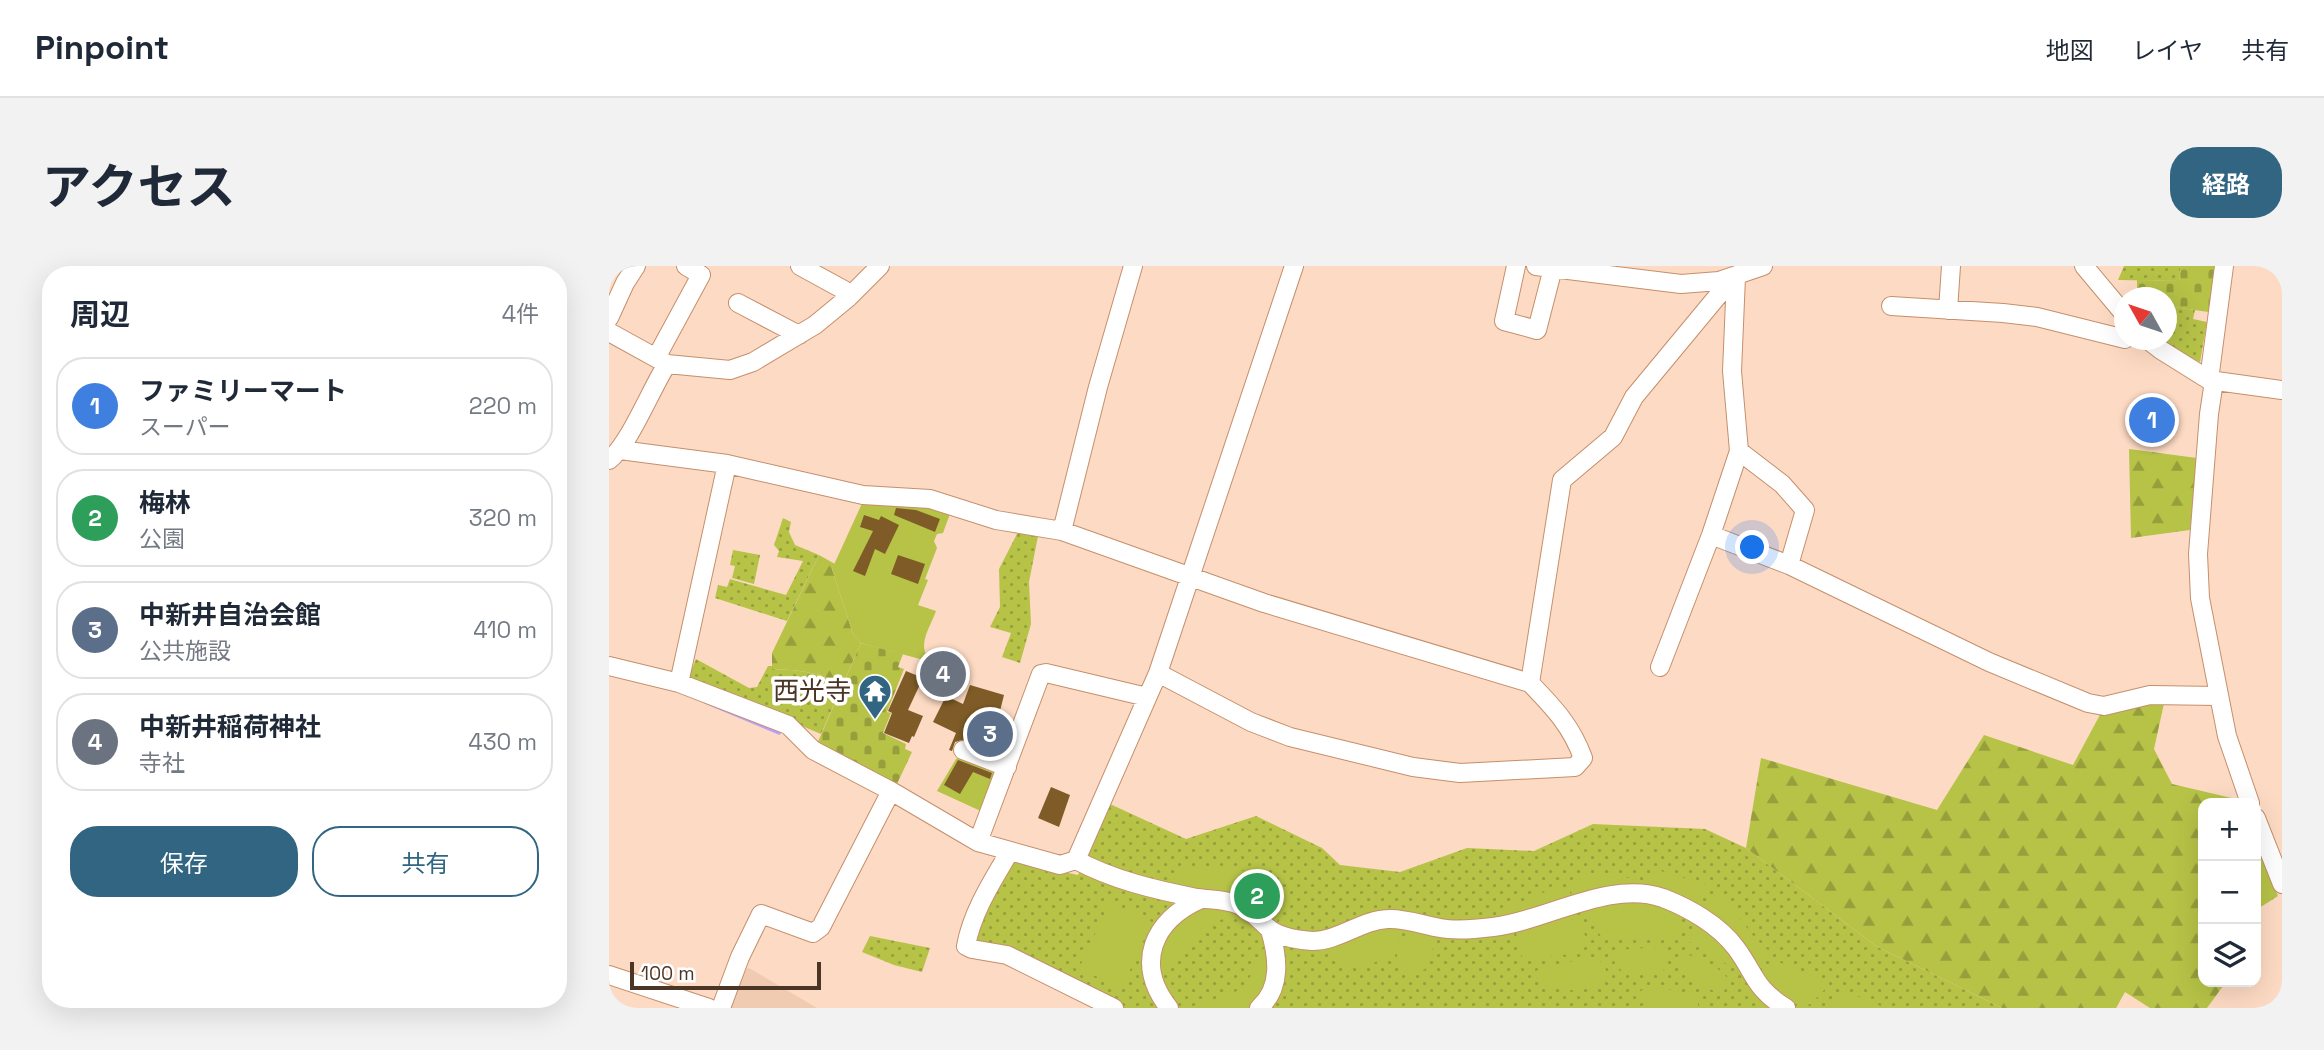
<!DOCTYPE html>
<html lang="ja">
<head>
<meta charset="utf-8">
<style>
	:root { --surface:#fff; --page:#f2f2f3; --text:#1f2937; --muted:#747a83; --line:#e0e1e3; --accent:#316581 }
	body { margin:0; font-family:"Space Grotesk","Noto Sans JP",sans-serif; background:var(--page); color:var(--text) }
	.controls { position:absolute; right:21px; bottom:21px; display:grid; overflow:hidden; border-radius:14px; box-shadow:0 7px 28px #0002 }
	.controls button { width:63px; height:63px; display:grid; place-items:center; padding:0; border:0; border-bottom:2px solid var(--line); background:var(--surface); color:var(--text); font:35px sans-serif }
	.compass { position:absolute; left:1505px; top:21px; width:63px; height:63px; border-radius:50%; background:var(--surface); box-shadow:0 7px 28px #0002; rotate:310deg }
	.scale { position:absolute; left:21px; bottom:18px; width:191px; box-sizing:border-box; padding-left:7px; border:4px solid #4b3525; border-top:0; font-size:19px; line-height:24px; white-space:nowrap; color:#4b3525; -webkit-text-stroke:5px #fff; paint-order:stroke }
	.you { position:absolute; left:1144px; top:282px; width:24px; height:24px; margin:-18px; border:5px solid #fff; border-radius:50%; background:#1a73e8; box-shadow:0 0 0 10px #1a73e833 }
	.badge { display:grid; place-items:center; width:46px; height:46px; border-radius:50%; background:var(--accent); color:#fff; font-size:23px; font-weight:700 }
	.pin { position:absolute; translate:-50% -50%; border:4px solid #fff; box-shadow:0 2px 7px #0006 }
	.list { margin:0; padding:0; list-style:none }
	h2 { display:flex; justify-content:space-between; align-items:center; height:91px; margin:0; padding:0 28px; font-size:30px }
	h2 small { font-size:23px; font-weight:400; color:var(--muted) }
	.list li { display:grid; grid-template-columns:46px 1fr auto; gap:21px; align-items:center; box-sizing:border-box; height:98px; margin:0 14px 14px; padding:0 14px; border:2px solid var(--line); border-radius:28px }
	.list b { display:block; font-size:26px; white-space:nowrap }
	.list p { margin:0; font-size:23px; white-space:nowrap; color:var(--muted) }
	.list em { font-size:23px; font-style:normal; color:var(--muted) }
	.actions { display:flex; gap:14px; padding:21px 28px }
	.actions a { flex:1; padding:16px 0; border:2px solid var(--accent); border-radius:28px; text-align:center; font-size:24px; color:var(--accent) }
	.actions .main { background:var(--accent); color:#fff }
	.icon { flex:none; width:38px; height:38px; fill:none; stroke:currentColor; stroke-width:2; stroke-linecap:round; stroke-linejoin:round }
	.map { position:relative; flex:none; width:1673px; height:742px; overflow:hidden; border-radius:28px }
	header { display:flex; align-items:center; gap:42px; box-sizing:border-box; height:98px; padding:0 35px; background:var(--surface); border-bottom:2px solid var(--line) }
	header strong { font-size:33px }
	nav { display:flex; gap:38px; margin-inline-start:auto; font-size:24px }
	.intro { display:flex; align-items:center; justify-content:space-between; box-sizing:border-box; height:168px; padding:0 42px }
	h1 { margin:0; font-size:49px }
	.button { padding:18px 32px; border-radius:28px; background:var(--accent); color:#fff; font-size:24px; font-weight:700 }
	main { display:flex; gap:42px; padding:0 42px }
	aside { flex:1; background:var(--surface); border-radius:28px; box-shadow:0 7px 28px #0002 }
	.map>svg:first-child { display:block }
	.built { fill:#f0cab1 }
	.grass { fill:url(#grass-dots) }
	.forest { fill:url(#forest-firs) }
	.cemetery { fill:url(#cemetery-stones) }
	.garden { fill:#b6c347 }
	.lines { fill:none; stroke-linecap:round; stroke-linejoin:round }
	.stream { stroke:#b8a1fb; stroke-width:3.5 }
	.building { fill:#7f5c27 }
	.minor-casing { stroke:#c58f6b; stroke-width:20 }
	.minor { stroke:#fff; stroke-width:18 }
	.labels { text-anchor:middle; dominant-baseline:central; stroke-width:7; stroke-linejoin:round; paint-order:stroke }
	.poi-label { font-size:26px; fill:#4b3525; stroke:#fff; text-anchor:end }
</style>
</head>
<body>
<header>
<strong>Pinpoint</strong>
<nav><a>地図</a><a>レイヤ</a><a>共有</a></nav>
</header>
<div class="intro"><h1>アクセス</h1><a class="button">経路</a></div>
<main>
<aside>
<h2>周辺<small>4件</small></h2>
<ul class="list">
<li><span class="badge" style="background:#3f7fe0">1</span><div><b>ファミリーマート</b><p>スーパー</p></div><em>220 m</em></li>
<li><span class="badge" style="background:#2e9e5b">2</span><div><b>梅林</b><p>公園</p></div><em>320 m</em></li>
<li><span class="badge" style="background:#5c6f8a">3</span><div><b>中新井自治会館</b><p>公共施設</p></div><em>410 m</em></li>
<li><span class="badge" style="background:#6b7280">4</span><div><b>中新井稲荷神社</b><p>寺社</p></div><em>430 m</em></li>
</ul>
<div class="actions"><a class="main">保存</a><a>共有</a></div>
</aside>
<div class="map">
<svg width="1673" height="742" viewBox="0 0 1673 742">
	<defs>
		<pattern id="grass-dots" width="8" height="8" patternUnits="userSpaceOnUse" patternTransform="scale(1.75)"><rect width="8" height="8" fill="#b6c347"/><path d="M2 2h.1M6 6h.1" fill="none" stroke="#969f3b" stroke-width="1.8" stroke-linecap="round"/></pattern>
		<pattern id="forest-firs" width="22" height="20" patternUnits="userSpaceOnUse" patternTransform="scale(1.75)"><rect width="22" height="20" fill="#b6c347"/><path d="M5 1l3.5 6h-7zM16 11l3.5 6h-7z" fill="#969f3b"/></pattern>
		<pattern id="cemetery-stones" width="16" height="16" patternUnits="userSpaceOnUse" patternTransform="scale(1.75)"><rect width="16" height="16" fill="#b6c347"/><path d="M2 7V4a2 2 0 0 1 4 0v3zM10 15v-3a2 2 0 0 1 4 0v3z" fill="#969f3b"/></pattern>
	</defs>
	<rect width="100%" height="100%" fill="#fddac3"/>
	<!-- built -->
	<path class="built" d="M140 702 208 742H117L134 704Z"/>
	<!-- grass -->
	<path class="grass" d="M1515 0H1572L1570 15 1509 14Z
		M1558 40 1586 44 1584 53 1598 56 1591 96 1572 88 1552 74H1558Z
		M174 252 182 256 180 266 186 279 210 289 178 355 106 332 109 319 118 321 121 313 177 329 194 295 168 291 170 285 165 279Z
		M410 264 430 265 420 316 422 358 411 397 393 391 402 367 381 361 391 341 390 303Z
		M124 284 151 289 145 318 123 312 126 300 121 299Z
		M87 393 140 422 148 421 159 400H163V403C189 404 211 406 234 418L212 468 81 413 76 406 81 408Z
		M501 538 577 573 647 550 713 582 731 599 791 606 858 582 925 585 984 558 1096 563 1137 582 1267 680 1393 742H514L367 678 364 672 403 595 469 609Z
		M261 670 321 682 313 706 285 699 253 686Z"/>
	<!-- forest -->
	<path class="forest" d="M1520 183 1588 192 1581 264 1522 272Z
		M210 289 226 298 223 303 244 368 252 377 234 418C211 406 189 404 163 403V387Z
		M1556 433 1545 483 1563 518 1627 533 1629 537H1594V716H1617L1598 742H1541L1516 726 1507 742H1393L1267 680 1137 582 1152 492 1328 544 1375 469 1464 499 1493 445Z
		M1647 578 1669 630 1647 644Z"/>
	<!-- cemetery -->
	<path class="cemetery" d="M1572 0H1611L1606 47 1558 40V32L1528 31V14L1570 15Z
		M252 377 294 388 289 401 295 403 278 446 282 447 274 467 297 478 296 483 303 486 287 520 208 478Z"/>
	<!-- garden -->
	<path class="garden" d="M255 233 320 236 342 245 334 267 328 268 325 275 328 282 316 313 319 314 309 339 327 345C320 364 307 380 322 396L252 377 244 368 223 303Z
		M354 489 392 503 376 547 328 525 347 493Z
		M589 602C625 601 651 604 679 629L667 658 593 624 563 618 567 606Z
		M1052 605 1098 619 1097 622 1083 638 1033 621 1039 609Z
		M977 610 1022 612 1024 616 1021 623 964 632 959 617 967 611Z
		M945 619 950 620 955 629 941 641 891 653 887 650V643L921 636Z
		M1109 625 1146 672 1160 685 1145 697 1096 648 1097 639Z
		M1023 634 1045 637 1067 646 1072 650 1073 657 1070 666 1059 674 1023 672 1004 674 993 672 980 652 983 643 988 640Z
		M501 636 542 655 513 723 470 702Z
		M593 641 631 645 590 664 565 699 549 704C552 665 561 660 593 641Z
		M959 651C970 656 974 664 978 674L975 682 960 688 920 694 914 692 910 685 907 666Z
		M784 659 792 663C792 698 733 715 718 683L745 667Z
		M1091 660C1103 669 1122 681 1125 696L1121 700 1077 674 1083 663Z
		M815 664 830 666 816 703 807 709 787 696C789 679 798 666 815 664Z
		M659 678 660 711 648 735 638 742H584C603 734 630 731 641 711 648 700 648 687 659 678Z
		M1050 681 1057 687 1058 696 1053 708 1016 709 1006 697 1003 689 1019 683Z
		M1072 688C1087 688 1115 702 1121 717 1118 721 1117 724 1113 726 1104 728 1077 710 1070 704Z
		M978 692H987L995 699 999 710 995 718C974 727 942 727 925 712L928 704Z
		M1165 694 1218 716V721L1202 738 1193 740 1178 735 1164 726 1153 707Z
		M1053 722 1078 727 1089 734V741L1041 742 1029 733 1030 726 1035 723Z
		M1239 727 1267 737 1274 742H1215L1230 728Z"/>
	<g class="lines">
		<!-- stream -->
		<path class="stream" d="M96 436 170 467"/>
	</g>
	<!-- building -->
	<path class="building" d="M1535 139 1554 141 1551 173 1532 171Z
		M287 242 307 244 331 253 326 266 285 249Z
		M255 249 270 254 272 250 290 259 276 288 266 283 256 310 244 305 264 265 251 261Z
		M289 289 316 298 309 318 282 308Z
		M297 405 314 412 299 444 314 450 305 471 303 470 300 477 275 467 283 447 279 445Z
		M361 419 395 429 390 449 403 453 393 480 386 477 384 479 360 469 358 473 346 476 343 485 340 484 347 467 324 456 337 430 354 438Z
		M349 494 383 507 381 513 364 506 351 528 335 519Z
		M442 521 461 529 450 561 429 552Z"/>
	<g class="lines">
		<defs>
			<path id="minor" d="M191 0 235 24 240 31
				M907 0 895 55 928 64 944 2
				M927 0 1072 18 1110 15 1154 0
				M1475 0 1516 49
				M129 37 190 69
				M1282 40 1394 47 1428 51 1516 73
				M1339 44 1342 0
				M0 52 16 17 27 0
				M0 66 58 98 121 104 144 96 206 59 240 31 271 0
				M1539 74 1552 84 1600 114 1673 124
				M47 92 92 9 77 0
				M1600 114 1615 0
				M1605 115 1600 148 1589 288 1591 332 1618 470 1641 537
				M11 184 118 198 254 229 321 233 387 254 453 265 655 337 921 417 953 214 1004 171 1025 131 1112 26 1110 15
				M1130 185 1173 218 1196 244 1180 299
				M0 194C20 179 42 123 58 98
				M453 265 489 121 524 0
				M1102 269 1180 299 1380 396 1479 437 1495 440 1541 429 1609 430
				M0 400 70 417 179 459 204 484 282 525 369 576 451 599 467 594 549 407 685 0
				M1051 401 1102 269 1130 185 1123 105 1127 11
				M549 407 642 456 681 471 804 501 851 507 966 501 974 492C962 459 944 441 921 417
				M70 417 118 198
				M354 484 398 501
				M1647 552 1673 618
				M369 576 432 408 437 407 538 431
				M401 585C384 614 363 646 357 680L363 683 398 689 505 742
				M467 594C504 614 547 624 588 632 602 634 616 633 630 639 642 644 649 653 658 661 669 671 689 674 703 675 730 675 752 654 779 653 795 652 814 659 831 662 847 665 868 663 884 661 937 655 1001 613 1054 632 1080 642 1110 659 1127 682 1147 709 1145 722 1177 742
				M0 709 100 742
				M112 742 131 691 152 648 204 667 212 661 282 525
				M560 742C525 698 544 654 592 633
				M650 742C673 722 669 691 661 664"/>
		</defs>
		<!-- minor casing -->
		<use href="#minor" class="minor-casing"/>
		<!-- minor -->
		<use href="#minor" class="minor"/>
	</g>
	<!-- icons -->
	<defs>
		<symbol id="temple-pin" viewBox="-11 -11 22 30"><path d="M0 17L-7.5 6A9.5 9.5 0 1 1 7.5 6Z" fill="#316581" stroke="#fff"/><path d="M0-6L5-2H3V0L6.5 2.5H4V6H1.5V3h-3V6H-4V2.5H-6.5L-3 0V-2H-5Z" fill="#fff"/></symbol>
	</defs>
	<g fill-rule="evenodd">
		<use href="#temple-pin" x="247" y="406" width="38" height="52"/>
	</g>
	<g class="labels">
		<!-- poi labels -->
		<g class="poi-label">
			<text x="242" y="425">西光寺</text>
		</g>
	</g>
</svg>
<div class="controls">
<button>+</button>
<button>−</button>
<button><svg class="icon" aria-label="layers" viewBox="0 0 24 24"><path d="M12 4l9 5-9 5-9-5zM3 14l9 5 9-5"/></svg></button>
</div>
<svg class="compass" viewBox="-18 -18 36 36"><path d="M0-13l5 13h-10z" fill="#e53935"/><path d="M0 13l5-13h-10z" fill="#747a83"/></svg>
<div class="scale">100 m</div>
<div class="you"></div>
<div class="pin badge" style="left:1543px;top:154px;background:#3f7fe0">1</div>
<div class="pin badge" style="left:648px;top:630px;background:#2e9e5b">2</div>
<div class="pin badge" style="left:381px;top:468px;background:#5c6f8a">3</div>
<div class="pin badge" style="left:334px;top:408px;background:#6b7280">4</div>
</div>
</main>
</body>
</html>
